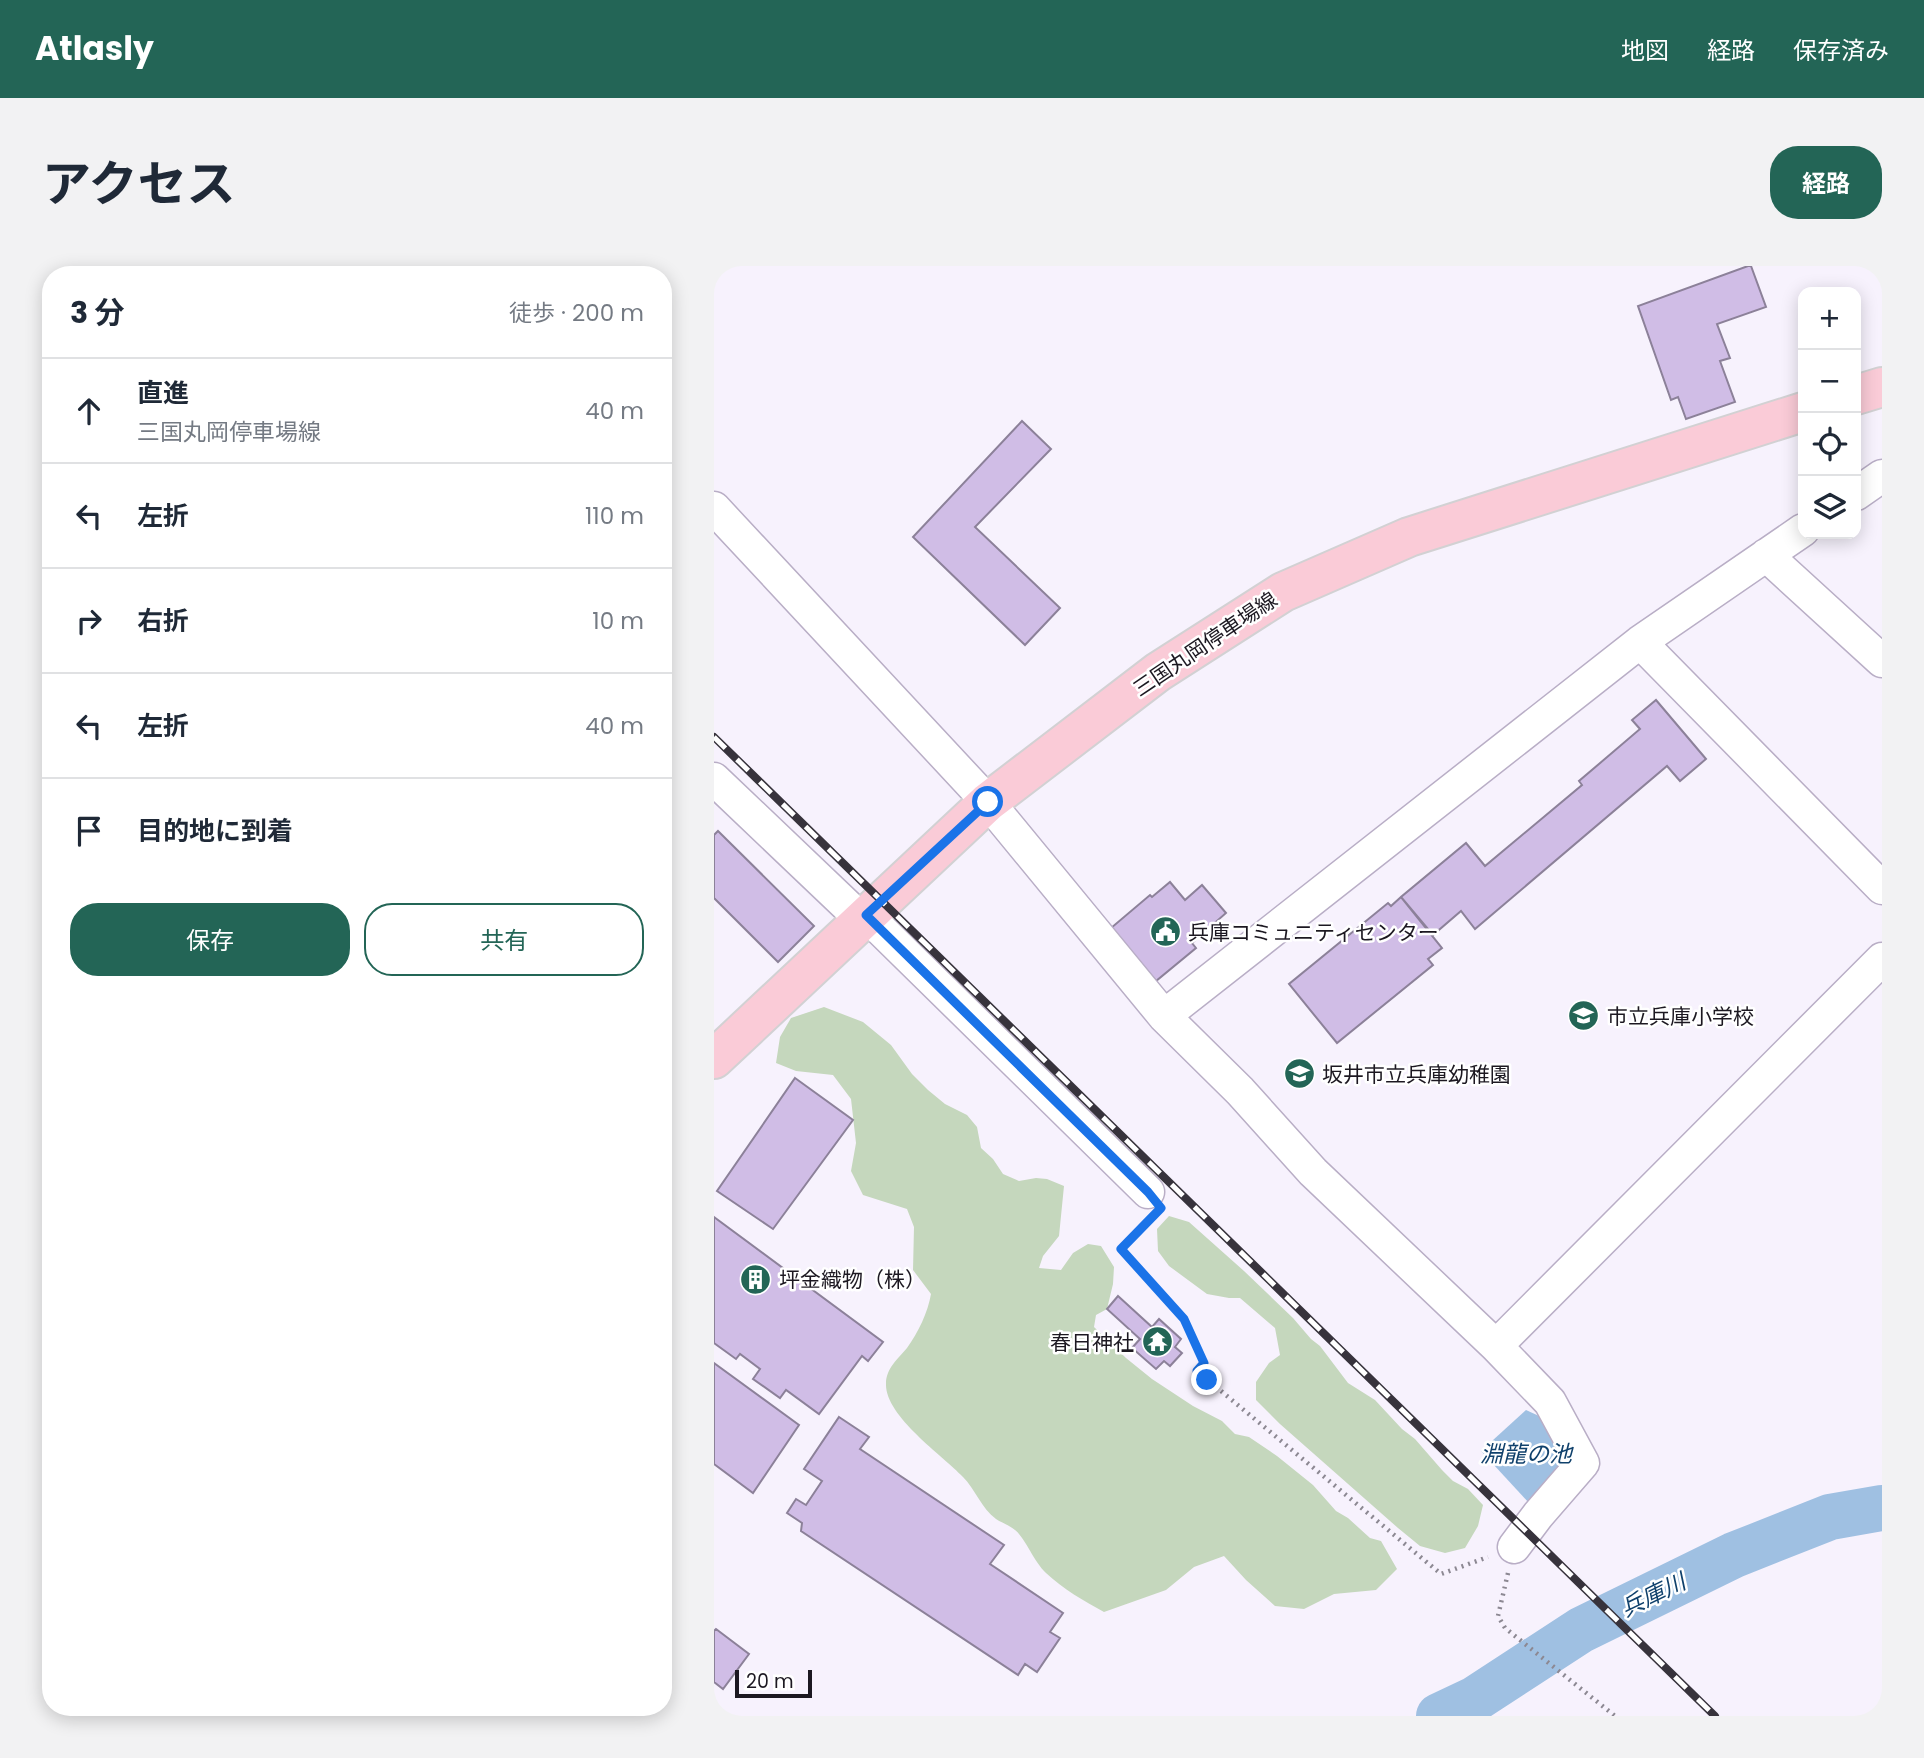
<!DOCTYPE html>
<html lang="ja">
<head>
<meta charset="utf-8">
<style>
	:root { --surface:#fff; --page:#f2f2f3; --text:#1f2937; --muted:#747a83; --line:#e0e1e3; --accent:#236556 }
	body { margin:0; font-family:Poppins,"Noto Sans JP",sans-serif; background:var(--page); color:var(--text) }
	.controls { position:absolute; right:21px; top:21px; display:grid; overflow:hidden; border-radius:14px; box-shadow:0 4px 18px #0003 }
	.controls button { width:63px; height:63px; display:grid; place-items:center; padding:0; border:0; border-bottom:2px solid var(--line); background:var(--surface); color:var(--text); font:35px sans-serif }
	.scale { position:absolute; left:21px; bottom:18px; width:77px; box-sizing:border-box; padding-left:7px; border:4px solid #1c1821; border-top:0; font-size:19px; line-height:24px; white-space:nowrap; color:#1c1821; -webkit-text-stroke:5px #fff; paint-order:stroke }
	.stop { position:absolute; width:21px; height:21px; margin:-16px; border:5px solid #1a73e8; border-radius:50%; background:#fff }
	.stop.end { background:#1a73e8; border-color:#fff; box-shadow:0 2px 7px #0008 }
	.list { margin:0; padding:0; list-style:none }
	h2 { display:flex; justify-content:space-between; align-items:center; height:91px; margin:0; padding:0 28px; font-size:30px }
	h2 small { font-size:23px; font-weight:400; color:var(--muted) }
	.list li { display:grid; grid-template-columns:46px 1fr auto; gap:21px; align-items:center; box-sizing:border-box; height:105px; padding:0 28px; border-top:2px solid var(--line) }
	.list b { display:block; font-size:26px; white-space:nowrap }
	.list p { margin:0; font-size:23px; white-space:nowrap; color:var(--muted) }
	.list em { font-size:23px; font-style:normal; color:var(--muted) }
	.actions { display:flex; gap:14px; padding:21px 28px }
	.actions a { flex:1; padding:16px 0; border:2px solid var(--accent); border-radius:28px; text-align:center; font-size:24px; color:var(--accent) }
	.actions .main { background:var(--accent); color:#fff }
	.icon { flex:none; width:38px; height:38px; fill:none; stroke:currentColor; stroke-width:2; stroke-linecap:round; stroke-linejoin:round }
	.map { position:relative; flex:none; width:1168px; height:1450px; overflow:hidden; border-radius:28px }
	header { display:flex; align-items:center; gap:42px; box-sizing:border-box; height:98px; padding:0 35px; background:var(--accent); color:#fff }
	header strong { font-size:33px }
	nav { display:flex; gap:38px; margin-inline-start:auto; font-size:24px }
	.intro { display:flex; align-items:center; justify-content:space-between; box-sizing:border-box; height:168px; padding:0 42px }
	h1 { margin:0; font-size:49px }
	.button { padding:18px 32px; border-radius:28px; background:var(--accent); color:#fff; font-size:24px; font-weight:700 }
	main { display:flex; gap:42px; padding:0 42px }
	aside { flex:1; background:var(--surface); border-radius:28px; box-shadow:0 4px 18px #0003 }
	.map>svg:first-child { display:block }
	.green { fill:#c5d7bd }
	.water { fill:#9fc0e2 }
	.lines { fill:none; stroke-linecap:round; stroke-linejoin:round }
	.river { stroke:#9fc0e2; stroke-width:46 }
	.building { fill:#d0bde6; stroke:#8c8199; stroke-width:2 }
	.minor-casing { stroke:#b9aec6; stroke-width:35 }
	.major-casing { stroke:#d2d1d3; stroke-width:42 }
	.path { stroke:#8c8892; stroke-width:4.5; stroke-dasharray:2 5; stroke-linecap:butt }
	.minor { stroke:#fff; stroke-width:32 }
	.major { stroke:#facbd7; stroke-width:38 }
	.rail-casing { stroke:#37333c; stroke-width:8 }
	.rail { stroke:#fff; stroke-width:5; stroke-dasharray:16; stroke-linecap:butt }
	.route { stroke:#1a73e8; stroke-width:9 }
	.labels { text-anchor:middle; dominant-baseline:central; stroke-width:5; stroke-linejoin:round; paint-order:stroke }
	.street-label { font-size:21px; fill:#1c1821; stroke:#fff }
	.poi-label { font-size:21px; fill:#1c1821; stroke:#fff; text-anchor:start }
	.water-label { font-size:23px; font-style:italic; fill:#10416c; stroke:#fff }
</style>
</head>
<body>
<header>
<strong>Atlasly</strong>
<nav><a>地図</a><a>経路</a><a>保存済み</a></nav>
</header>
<div class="intro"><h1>アクセス</h1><a class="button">経路</a></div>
<main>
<aside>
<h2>3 分<small>徒歩 · 200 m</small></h2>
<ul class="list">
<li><svg class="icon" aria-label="ahead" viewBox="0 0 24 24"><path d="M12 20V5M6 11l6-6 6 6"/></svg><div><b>直進</b><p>三国丸岡停車場線</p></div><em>40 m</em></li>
<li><svg class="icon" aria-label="left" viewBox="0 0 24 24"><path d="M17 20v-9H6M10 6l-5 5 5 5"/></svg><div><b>左折</b></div><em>110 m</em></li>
<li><svg class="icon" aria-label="right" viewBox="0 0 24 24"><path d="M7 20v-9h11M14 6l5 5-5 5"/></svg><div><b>右折</b></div><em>10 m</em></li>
<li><svg class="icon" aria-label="left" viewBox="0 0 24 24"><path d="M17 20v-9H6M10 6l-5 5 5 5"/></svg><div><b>左折</b></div><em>40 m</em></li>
<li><svg class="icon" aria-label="arrive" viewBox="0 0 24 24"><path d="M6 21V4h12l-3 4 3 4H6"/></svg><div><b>目的地に到着</b></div></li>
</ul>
<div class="actions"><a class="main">保存</a><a>共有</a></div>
</aside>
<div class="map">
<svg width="1168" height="1450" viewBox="0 0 1168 1450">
	<rect width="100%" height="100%" fill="#f7f2fd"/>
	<!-- green -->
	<path class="green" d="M110 741 149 756 177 779 198 808 214 824 231 838 253 849 263 861 267 882 279 893 289 908 305 915 322 912 333 913 350 920 345 970 329 990 325 1002 347 1004 359 987 374 978 387 980 400 1001 399 1018 393 1043 382 1049 380 1061 412 1092 438 1113 479 1140 508 1155 521 1168 535 1171 563 1190 599 1219 622 1245 634 1252 656 1272 667 1275 683 1303 662 1324 620 1328 590 1343 561 1340 532 1314 510 1290 480 1301 452 1324 390 1346C370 1335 349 1323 332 1307 320 1296 311 1272 301 1264 295 1259 288 1257 282 1253 268 1243 261 1223 249 1211 228 1189 171 1150 172 1118 172 1102 184 1093 193 1082 204 1067 214 1046 217 1028L199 1004 200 961 193 943 149 929 137 905 142 877 137 833 119 809 82 805 62 797 66 771 77 752Z
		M455 950 475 956 530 1005 579 1052 597 1073 606 1080 634 1117 661 1134 688 1163 701 1173 728 1204 739 1215 754 1223 769 1239 764 1260 751 1282 731 1287 706 1280 684 1262 566 1158 542 1134V1116L555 1097 566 1089 561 1062 526 1032H515L493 1028 455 1000 444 985 443 963Z"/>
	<!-- water -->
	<path class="water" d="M812 1144 825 1150 850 1191 848 1199 815 1237 767 1185Z"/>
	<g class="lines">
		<!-- river -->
		<path class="river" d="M725 1450 761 1433 867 1364 1020 1289 1116 1251 1168 1242"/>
	</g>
	<!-- building -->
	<path class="building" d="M1034 0H1037L1052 41 1003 58 1016 92 1006 95 1021 136 972 153 964 131 957 134 924 40Z
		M308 155 337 183 261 261 346 342 311 379 199 271Z
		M942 434 992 493 966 515 953 500 761 663 747 645 719 669 687 631 752 577 771 600 868 519 865 515 926 463 918 454Z
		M4 565 100 660 64 696 0 632V569Z
		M456 616 471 634 488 619 512 647 478 677 482 682 442 715 397 662 436 629 438 631Z
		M687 631 728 682 714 693 719 699 623 777 575 718 674 637 677 640Z
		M81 812 139 854 59 963 3 925Z
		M0 951 169 1076 154 1095 148 1090 105 1148 72 1124 66 1132 39 1113 46 1103 26 1088 22 1093 0 1077Z
		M404 1030 438 1061 445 1053 467 1073 461 1081 468 1087 456 1100 450 1095 442 1103 418 1082 426 1073 393 1043Z
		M0 1097 85 1159 39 1227 0 1198Z
		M125 1151 155 1171 146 1183 290 1279 276 1298 349 1347 336 1366 346 1372 323 1406 311 1398 304 1409 87 1265 88 1257 73 1247 82 1233 92 1239 108 1215 90 1203Z
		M2 1363 35 1388 9 1423 0 1416V1365Z"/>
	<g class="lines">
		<defs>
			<path id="minor" d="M1142 228 1168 210
				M0 242 274 536 450 750 526 825 599 906 782 1080 1168 693
				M1052 289 1168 395
				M926 376 1168 622
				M0 513 147 653
				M152 649 434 926
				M450 750 926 376 1089 264
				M782 1080 836 1136 869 1197 824 1249 800 1281"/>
			<path id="major" d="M1142 129 1168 121
				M0 793 274 536 444 406 569 326 695 271 1089 146"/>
		</defs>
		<!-- minor casing -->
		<use href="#minor" class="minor-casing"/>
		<!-- major casing -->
		<use href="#major" class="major-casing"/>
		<!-- path -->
		<path class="path" d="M435 955 407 983 470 1053 490 1097 483 1105 727 1308 774 1291
			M794 1307 784 1350 791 1362 901 1450"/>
		<!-- minor -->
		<use href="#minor" class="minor"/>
		<!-- major -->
		<use href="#major" class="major"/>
		<defs>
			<path id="rail" d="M0 471 1001 1450"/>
		</defs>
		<!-- rail casing -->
		<use href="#rail" class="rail-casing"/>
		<!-- rail -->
		<use href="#rail" class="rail"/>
	</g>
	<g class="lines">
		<!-- route -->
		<path class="route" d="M274 536 152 649 434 926 447 942 407 983 470 1053 490 1097 483 1105 493 1114"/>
	</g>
	<!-- icons -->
	<defs>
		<symbol id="civic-disc" viewBox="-11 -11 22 22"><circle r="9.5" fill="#236556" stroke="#fff"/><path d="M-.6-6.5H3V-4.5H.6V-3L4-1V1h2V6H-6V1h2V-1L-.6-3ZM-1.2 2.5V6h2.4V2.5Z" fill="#fff"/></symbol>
		<symbol id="school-disc" viewBox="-11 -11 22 22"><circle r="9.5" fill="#236556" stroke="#fff"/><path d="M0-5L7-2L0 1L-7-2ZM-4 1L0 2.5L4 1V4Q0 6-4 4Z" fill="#fff"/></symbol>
		<symbol id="building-disc" viewBox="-11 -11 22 22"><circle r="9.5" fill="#236556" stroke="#fff"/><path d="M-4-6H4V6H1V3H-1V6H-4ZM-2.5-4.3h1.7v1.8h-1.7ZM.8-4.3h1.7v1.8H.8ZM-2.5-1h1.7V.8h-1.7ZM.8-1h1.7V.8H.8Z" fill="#fff"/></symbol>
		<symbol id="temple-disc" viewBox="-11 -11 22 22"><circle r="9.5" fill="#236556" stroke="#fff"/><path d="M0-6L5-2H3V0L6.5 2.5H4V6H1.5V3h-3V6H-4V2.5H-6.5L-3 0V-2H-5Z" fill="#fff"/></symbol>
	</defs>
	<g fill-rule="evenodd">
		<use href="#civic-disc" x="434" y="648" width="35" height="35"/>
		<use href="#school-disc" x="852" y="732" width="35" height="35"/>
		<use href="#school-disc" x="568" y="790" width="35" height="35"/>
		<use href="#building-disc" x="24" y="996" width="35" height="35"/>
		<use href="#temple-disc" x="426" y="1058" width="35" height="35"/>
	</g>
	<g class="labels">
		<!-- street labels -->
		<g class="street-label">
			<text transform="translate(491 378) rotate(-34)">三国丸岡停車場線</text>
		</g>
		<!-- poi labels -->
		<g class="poi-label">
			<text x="474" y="666">兵庫コミュニティセンター</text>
			<text x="893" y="750">市立兵庫小学校</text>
			<text x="608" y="808">坂井市立兵庫幼稚園</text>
			<text x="65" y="1013">坪金織物（株）</text>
			<text x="420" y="1076" text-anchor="end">春日神社</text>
		</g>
		<!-- water labels -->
		<g class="water-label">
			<text x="812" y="1188">淵龍の池</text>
			<text transform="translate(939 1329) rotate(-26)">兵庫川</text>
		</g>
	</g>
</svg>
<div class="controls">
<button>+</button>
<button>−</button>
<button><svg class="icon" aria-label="locate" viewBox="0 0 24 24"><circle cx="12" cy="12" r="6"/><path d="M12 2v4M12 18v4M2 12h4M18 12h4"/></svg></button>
<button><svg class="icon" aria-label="layers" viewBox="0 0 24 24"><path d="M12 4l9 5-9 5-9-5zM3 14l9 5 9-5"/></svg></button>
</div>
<div class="scale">20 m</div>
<div class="stop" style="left:274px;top:536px"></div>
<div class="stop end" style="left:493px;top:1114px"></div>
</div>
</main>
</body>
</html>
